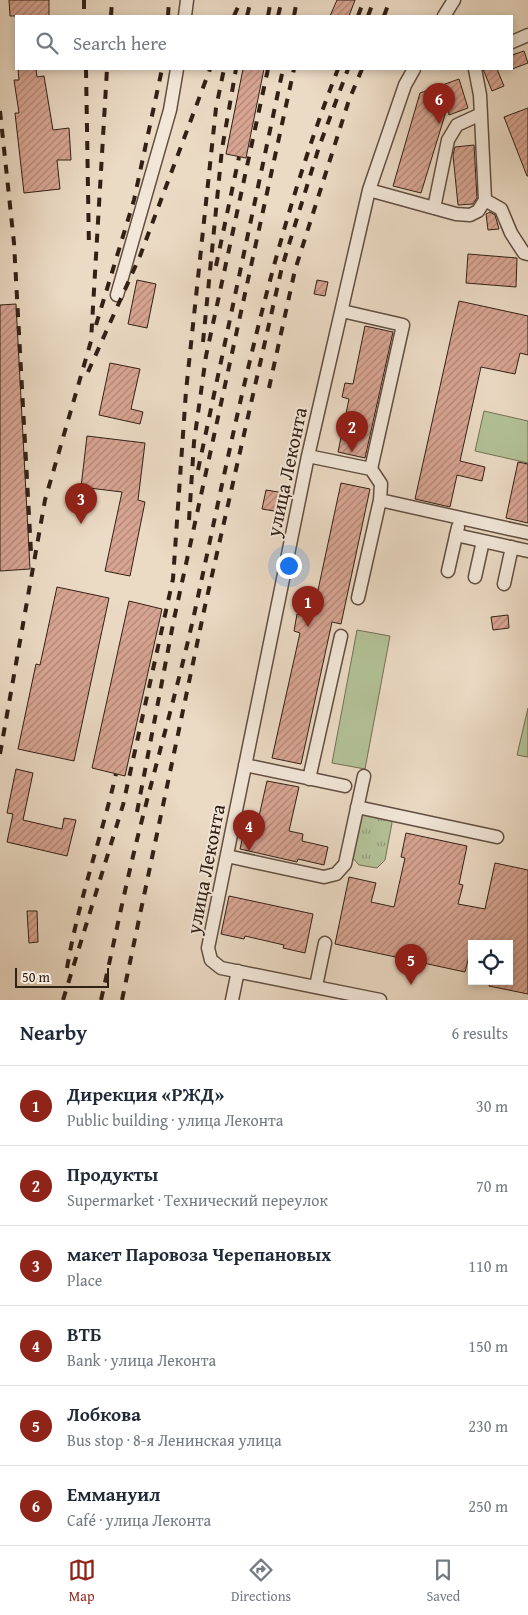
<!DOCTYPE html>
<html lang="en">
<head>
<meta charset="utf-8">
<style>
	:root { --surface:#fff; --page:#f2f2f3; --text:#1f2937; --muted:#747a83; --line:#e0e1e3; --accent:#8f2418 }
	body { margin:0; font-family:"Gentium Book Plus",serif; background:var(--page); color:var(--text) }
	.controls { position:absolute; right:15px; bottom:15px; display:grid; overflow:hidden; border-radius:0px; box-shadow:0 2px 8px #0003 }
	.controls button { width:45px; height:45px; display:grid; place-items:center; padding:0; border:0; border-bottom:1px solid var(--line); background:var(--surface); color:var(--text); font:25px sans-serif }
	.scale { position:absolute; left:15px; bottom:12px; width:94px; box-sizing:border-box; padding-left:5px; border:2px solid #332015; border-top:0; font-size:14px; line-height:18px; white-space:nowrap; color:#332015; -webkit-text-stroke:4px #f2e7d9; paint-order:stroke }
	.you { position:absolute; left:288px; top:565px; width:18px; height:18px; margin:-12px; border:4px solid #fff; border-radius:50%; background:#1a73e8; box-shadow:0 0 0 8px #1a73e833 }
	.badge { display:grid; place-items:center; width:32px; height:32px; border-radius:50%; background:var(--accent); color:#fff; font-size:16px; font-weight:700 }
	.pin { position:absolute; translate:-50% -41px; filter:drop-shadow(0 1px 2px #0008) }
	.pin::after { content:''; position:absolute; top:26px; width:18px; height:15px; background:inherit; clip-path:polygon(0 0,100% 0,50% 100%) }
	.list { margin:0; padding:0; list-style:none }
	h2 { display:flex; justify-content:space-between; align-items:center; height:65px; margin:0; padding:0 20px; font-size:21px }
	h2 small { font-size:16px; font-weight:400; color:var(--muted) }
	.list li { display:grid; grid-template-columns:32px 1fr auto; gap:15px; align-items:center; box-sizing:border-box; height:80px; padding:0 20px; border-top:1px solid var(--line) }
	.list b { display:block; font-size:19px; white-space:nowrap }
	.list p { margin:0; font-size:16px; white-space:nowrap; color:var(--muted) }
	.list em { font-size:16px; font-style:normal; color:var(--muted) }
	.icon { flex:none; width:28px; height:28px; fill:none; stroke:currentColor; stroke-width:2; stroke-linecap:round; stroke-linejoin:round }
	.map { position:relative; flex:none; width:528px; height:1000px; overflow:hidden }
	.search { position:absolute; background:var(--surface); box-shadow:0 2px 8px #0003; left:15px; right:15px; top:15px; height:55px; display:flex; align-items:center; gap:12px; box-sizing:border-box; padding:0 18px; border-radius:0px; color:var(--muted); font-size:19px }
	.sheet { height:545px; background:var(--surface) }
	nav { display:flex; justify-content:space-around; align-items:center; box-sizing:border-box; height:70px; border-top:1px solid var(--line); background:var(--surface); font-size:14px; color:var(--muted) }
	nav a { display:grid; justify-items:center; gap:2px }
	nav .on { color:var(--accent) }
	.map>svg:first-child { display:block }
	.grass { fill:url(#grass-tufts); stroke:#737056 }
	.pitch { fill:#b3c197; stroke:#737056 }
	.building { fill:url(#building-hatch); stroke:#332015 }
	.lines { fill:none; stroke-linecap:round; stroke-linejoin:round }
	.minor-casing { stroke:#614e41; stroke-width:15 }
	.minor { stroke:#f2e7d9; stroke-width:12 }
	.rail { stroke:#332015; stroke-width:4; stroke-dasharray:9 9; stroke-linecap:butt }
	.labels { text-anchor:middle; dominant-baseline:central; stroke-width:4; stroke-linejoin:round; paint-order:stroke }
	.street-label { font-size:20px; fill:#332015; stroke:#f2e7d9 }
</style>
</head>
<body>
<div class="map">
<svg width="528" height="1000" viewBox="0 0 528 1000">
	<defs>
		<pattern id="grass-tufts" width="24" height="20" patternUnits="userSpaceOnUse" patternTransform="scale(1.25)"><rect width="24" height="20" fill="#b3c197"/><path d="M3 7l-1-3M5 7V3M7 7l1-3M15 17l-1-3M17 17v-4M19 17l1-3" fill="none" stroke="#929c7a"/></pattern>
		<pattern id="building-hatch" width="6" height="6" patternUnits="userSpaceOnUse" patternTransform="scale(1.25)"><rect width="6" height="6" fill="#d8a593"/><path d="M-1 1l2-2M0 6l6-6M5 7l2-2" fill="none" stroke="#b08677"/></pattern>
	</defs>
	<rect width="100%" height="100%" fill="#ebdac4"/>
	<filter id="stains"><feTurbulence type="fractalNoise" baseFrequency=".004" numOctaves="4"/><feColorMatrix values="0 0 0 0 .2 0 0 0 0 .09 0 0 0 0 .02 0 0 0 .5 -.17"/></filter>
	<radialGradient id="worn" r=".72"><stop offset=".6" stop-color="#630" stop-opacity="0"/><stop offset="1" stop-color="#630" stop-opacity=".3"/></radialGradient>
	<!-- grass -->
	<path class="grass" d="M363 814 391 820 392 823 385 860 377 868 359 865 352 857 361 816Z"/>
	<!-- pitch -->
	<path class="pitch" d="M484 411 528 421V463L475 451Z
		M357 630 390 636 365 769 332 763Z
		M528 708V757L517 755Z"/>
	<!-- building -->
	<path class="building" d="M9 0H49V16H10Z
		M337 0H355L349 16H330Z
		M524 51 528 63 512 69V55Z
		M18 69H36L37 77 44 76 53 130 69 128 71 160H57L60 189 24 193 15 113H19L14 80H19Z
		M243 69H264L246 158 226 154Z
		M483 69H497L504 86 492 91Z
		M459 79 468 108 449 115 448 105 421 193 393 186 420 93Z
		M528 108V176H527L504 117Z
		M474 145 477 198 473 204 458 205 453 155 455 147Z
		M490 212 495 215 499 229 488 230 486 214Z
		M468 254 517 258 516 287 466 283Z
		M137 280 156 284 147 328 128 324Z
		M317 280 328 282 325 296 314 294Z
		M459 301 528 316V355L520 353 515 374 481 367 460 461 485 467 482 481 457 475 450 507 415 499Z
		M16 304 30 569 0 571V305Z
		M365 326 393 332 365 458 338 452 349 399 342 397 345 383 353 384Z
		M110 363 140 369 131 409 143 412 140 424 99 415Z
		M87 436 145 443 138 500 145 502 130 576 105 571 122 492 81 487Z
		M518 462 528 464V523L506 518Z
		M341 483 370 489 341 624 332 622 301 764 272 758 300 633 294 631 297 614 312 618Z
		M266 490 284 493 280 512 262 509Z
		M57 587 109 598 74 761 18 749 36 664 40 665Z
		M129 601 162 609 125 776 92 768Z
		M508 615 509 628 493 630 491 617Z
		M16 769 33 773 23 820 62 829 64 818 76 820 67 856 7 842 13 814 7 813Z
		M267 781 299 787 289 831 303 834 302 841 328 847 324 865 298 859 297 862 240 849 246 822 257 825Z
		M406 833 467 846 459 884 463 885 458 904 485 909 495 863 528 870V994L489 986V981H509V944H472L465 972 335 944 349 877 376 883 371 902 394 907 405 858 401 857Z
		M229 896 313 914 305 953 283 948 284 945 245 936 244 939 221 934Z
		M27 911H37L38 942 29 943Z"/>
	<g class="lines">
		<defs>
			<path id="minor" d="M185 16 187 0
				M444 16 454 0
				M512 42 528 35
				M369 190 456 214 470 215 478 211 485 200 480 95 475 69
				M485 200 501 209 511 233 524 253 528 254
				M434 208 448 140 457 125 481 114
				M117 295 170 110 177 69
				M342 311 403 325 371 469
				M308 456 371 469 381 484 380 500 528 533
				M456 535 528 551
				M448 571 458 527
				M475 577 483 541
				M504 584 512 547
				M358 598 380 500
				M245 765 345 786
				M309 779 341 636
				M357 807 497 837
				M227 856 324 877 336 874 345 864 364 776
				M316 986 325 943
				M232 1000 238 971
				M380 1000 221 968 211 960 208 948 308 456 369 190 405 85 414 69"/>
		</defs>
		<!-- minor casing -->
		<use href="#minor" class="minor-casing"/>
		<!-- minor -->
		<use href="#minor" class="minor"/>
		<!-- rail -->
		<path class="rail" d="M84 0V16
			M111 16 112 0
			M168 16 169 0
			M234 16 241 0
			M247 16 251 0
			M268 16 271 0
			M278 16 282 0
			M294 16 297 0
			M358 16 364 0
			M368 16 374 0
			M384 16 390 0
			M86 69 89 249
			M0 111 14 243 31 552
			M216 266 239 157
			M96 325 134 200 162 69
			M203 342 222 149 236 69
			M88 372 140 256 210 69
			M269 388 295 270 349 100 362 69
			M198 470 283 69
			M189 520 194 442 206 356 268 69
			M0 754 45 500 91 341 107 69
			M137 812 174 619 294 69
			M67 968C78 902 101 839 116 774
			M63 1000 123 805 173 579 186 391 216 108 224 69
			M101 1000C115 939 127 877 143 816 160 749 179 682 194 615 234 431 269 245 338 69
			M122 1000 205 606 282 267 319 147 348 69"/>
	</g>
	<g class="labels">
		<!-- street labels -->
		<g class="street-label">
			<text transform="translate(286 472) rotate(-78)">улица Леконта</text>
			<text transform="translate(205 869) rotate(-79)">улица Леконта</text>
		</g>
	</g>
	<rect width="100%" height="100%" filter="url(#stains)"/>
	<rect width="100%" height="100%" fill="url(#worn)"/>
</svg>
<div class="controls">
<button><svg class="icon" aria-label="locate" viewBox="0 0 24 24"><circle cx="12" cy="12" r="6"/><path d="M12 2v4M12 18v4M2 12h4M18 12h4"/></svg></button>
</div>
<div class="scale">50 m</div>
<div class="you"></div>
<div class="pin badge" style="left:308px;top:627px">1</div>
<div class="pin badge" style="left:352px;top:452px">2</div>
<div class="pin badge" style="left:81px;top:524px">3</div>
<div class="pin badge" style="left:249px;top:851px">4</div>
<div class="pin badge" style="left:411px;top:985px">5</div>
<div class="pin badge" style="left:439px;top:124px">6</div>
<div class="search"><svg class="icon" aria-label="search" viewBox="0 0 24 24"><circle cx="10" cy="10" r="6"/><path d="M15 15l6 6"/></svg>Search here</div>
</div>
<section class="sheet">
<h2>Nearby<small>6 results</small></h2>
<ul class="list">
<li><span class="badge">1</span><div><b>Дирекция «РЖД»</b><p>Public building · улица Леконта</p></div><em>30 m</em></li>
<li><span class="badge">2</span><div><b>Продукты</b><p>Supermarket · Технический переулок</p></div><em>70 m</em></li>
<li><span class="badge">3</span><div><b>макет Паровоза Черепановых</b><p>Place</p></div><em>110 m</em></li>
<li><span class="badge">4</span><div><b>ВТБ</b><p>Bank · улица Леконта</p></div><em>150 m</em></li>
<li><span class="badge">5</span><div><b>Лобкова</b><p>Bus stop · 8-я Ленинская улица</p></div><em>230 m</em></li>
<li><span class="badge">6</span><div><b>Еммануил</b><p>Café · улица Леконта</p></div><em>250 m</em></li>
</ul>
</section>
<nav>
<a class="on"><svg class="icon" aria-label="map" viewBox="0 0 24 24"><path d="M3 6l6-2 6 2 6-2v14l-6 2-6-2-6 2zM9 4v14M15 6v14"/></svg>Map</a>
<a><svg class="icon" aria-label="directions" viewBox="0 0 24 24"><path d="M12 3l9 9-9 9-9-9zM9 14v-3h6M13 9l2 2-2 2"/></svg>Directions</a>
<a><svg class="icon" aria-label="saved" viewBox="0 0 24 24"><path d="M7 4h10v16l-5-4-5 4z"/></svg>Saved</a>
</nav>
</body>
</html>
